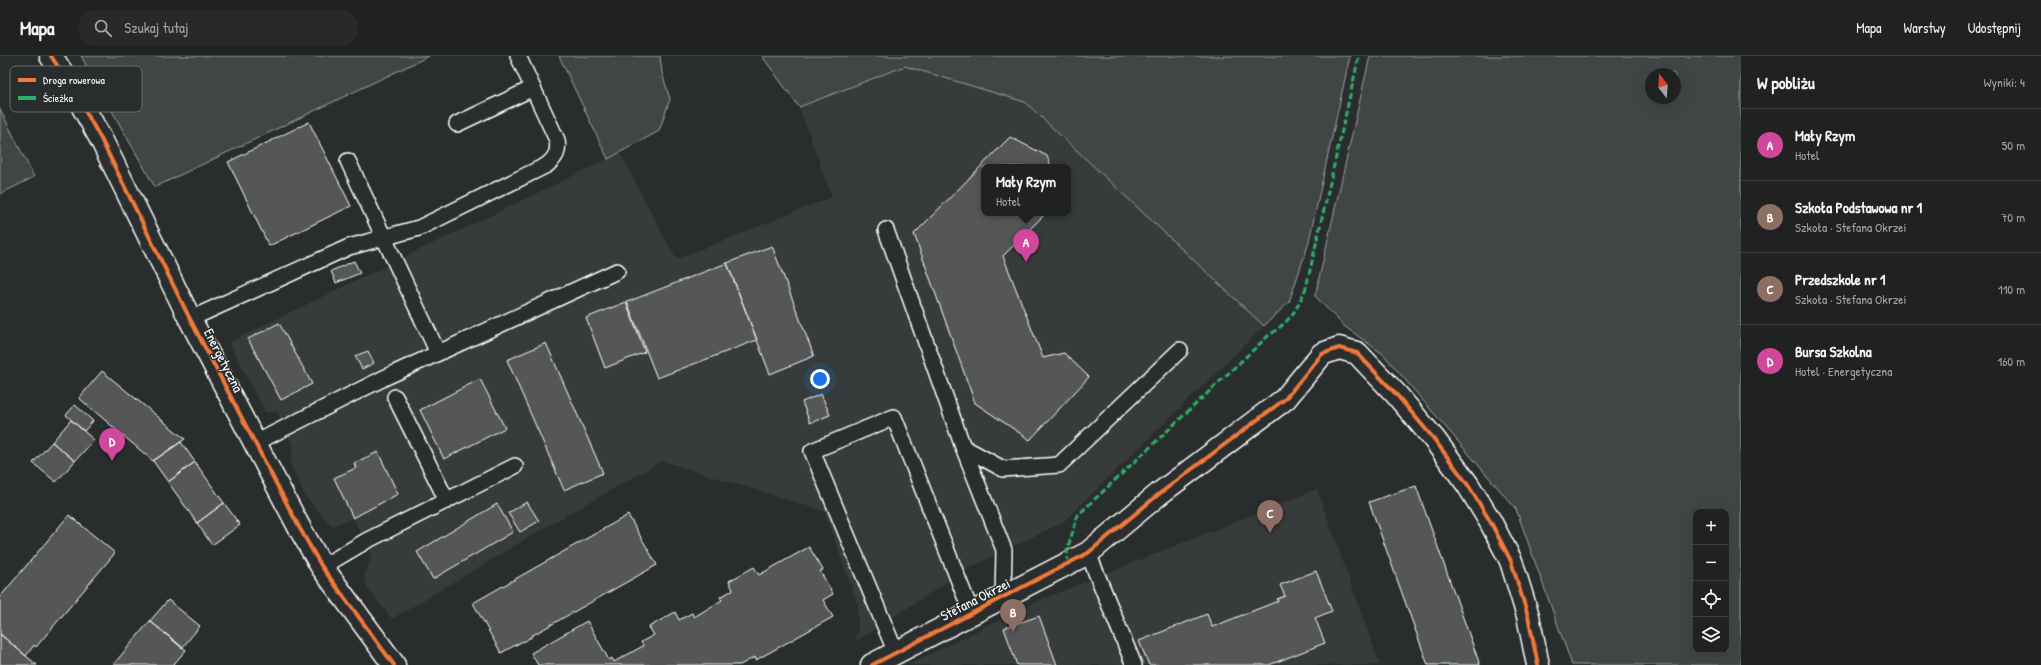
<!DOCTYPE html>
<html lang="pl">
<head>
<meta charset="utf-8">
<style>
	:root { --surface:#202222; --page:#282a2a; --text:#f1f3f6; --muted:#a2a4a5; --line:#3d3f40; --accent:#ff9aa2 }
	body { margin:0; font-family:"Patrick Hand",sans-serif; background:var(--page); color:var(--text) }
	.controls { position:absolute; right:12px; bottom:12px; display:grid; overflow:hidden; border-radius:8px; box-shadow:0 4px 16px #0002 }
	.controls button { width:36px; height:36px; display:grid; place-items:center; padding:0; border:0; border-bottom:1px solid var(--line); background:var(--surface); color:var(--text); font:20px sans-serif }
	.compass { position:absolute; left:1645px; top:12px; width:36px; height:36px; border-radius:50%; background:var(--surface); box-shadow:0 4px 16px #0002; rotate:343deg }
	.you { position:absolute; left:820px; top:323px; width:14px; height:14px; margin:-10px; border:3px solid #fff; border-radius:50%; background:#1a73e8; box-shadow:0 0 0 6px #1a73e833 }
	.badge { display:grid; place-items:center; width:26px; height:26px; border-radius:50%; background:var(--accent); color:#fff; font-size:13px; font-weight:700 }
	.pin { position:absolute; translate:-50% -33px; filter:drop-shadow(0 1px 2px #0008) }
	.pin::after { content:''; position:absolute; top:21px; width:14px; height:12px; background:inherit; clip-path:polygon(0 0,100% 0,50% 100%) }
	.popup { position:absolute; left:981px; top:108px; width:90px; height:52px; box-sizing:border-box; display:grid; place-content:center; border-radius:8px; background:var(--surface); filter:drop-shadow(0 1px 3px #0005); font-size:13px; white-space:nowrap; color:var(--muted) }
	.popup b { font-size:15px; color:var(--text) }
	.popup::after { content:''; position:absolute; left:50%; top:100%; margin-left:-8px; border:8px solid transparent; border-top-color:var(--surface) }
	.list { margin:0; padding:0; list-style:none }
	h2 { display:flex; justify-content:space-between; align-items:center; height:52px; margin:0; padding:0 16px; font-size:17px }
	h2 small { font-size:13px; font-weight:400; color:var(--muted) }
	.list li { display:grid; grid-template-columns:26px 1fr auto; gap:12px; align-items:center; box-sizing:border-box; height:72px; padding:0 16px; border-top:1px solid var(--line) }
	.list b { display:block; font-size:15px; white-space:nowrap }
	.list p { margin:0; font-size:13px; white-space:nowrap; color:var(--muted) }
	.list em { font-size:13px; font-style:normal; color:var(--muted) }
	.icon { flex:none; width:22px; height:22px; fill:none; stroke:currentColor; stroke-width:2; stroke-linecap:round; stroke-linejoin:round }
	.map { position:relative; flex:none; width:1741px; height:609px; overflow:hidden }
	header { display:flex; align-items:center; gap:24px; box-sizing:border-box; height:56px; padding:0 20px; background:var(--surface); border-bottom:1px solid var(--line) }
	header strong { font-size:19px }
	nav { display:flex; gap:22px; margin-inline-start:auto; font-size:14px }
	.search { width:280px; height:36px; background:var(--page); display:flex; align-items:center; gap:10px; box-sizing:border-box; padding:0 14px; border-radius:22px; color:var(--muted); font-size:15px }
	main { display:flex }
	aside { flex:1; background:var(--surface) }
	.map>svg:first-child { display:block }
	.built { fill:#373a3b; fill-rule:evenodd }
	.green { fill:#414445; stroke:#a0a2a2; fill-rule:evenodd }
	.building { fill:#555758; stroke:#fff }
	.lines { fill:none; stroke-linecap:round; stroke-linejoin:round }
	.lane-casing { stroke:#fff; stroke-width:18 }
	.street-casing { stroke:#fff; stroke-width:25 }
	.lane { stroke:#2a2d2e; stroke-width:15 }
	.street { stroke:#2a2d2e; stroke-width:22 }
	.quiet { stroke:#2db169; stroke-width:3; stroke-dasharray:6 3; stroke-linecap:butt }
	.cycleway-casing { stroke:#2a2d2e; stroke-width:6 }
	.cycleway { stroke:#f17a3a; stroke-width:4 }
	.labels { text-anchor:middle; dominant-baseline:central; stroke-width:3; stroke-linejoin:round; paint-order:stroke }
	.street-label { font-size:14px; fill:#fff; stroke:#2a2d2e }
	.key { fill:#2a2d2e; stroke:#6a6c6d; stroke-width:1 }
	.key-label { font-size:11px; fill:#fff }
</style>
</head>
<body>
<header>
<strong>Mapa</strong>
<div class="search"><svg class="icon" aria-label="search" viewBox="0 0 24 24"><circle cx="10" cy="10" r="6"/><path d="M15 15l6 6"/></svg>Szukaj tutaj</div>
<nav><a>Mapa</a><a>Warstwy</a><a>Udostępnij</a></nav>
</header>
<main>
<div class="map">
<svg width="1741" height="609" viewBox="0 0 1741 609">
	<rect width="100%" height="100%" fill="#2a2d2e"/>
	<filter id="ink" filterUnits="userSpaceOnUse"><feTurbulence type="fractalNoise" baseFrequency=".025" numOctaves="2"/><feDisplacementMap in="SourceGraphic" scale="8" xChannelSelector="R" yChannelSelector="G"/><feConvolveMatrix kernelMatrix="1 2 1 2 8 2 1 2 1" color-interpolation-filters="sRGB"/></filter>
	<g filter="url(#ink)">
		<!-- built -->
		<path class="built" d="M905 10 1025 46 1264 270 1063 466 969 512 855 586 858 570V549L824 455 662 405 553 467 392 563 368 533 364 520 372 499 353 462 332 470 306 442 290 408 293 390 285 372 277 356H265L229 286 620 97 676 203 832 141 799 51ZM984 111H1068V157H984Z
			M1317 433 1380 609H908L1040 544Z"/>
		<!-- green -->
		<path class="green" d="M81 0H429L155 131Z
			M559 0H660L662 17 670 43 659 75 608 103Z
			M762 0H1350L1308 189 1289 246 1264 270 1025 46 905 10 799 51Z
			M1370 0H1741V609H1572L1516 453 1383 298 1344 270 1315 240ZM1651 18H1675V42H1651ZM1696 456H1726V594H1696Z
			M0 53 34 121 0 138Z"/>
		<!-- building -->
		<path class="building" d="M309 66 351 150 269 190 228 106Z
			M1010 81 1047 100 1051 111H984V157H1046L1003 200 1043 302 1064 297 1089 321 1030 384 975 347 914 178Z
			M772 190 814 300 770 318 727 207Z
			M354 205 360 217 336 227 331 215Z
			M727 207 757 284 657 322 627 246Z
			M626 246 645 296 605 312 586 262Z
			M279 267 312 328 281 344 248 283Z
			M546 287 603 417 564 434 507 304Z
			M368 295 374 307 362 313 355 300Z
			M102 315 185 383 153 405 79 342Z
			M480 323 505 372 444 403 420 354Z
			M821 338 830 359 810 367 802 346Z
			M75 349 93 365 84 375 66 359Z
			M71 364 94 384 75 405 52 386Z
			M52 386 75 405 56 426 33 407Z
			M181 386 195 406 168 426 153 405Z
			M378 396 398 438 353 462 334 422 356 412 354 407Z
			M195 406 224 447 197 467 168 426Z
			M1416 430 1480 609H1428L1369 446Z
			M527 446 539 465 520 476 508 457Z
			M224 447 240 469 212 489 197 467Z
			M497 448 513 476 433 523 417 496Z
			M69 459 115 497 36 591 34 589 26 600 0 578V541Z
			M628 459 657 509 531 580V582H529L524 586 523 585 501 597 473 547Z
			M809 491 823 514 820 515 833 538 823 544 833 561 756 604 755 601 740 609H538L531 597 587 565 609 604 612 602 614 606 643 590 641 586 654 579 649 571 675 556 679 564 692 557 694 561 722 544 720 541 733 534 729 525 754 511 759 519Z
			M1316 515 1332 555 1315 562 1325 587 1269 609H1149L1139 585 1207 558 1212 571 1278 545 1277 543 1285 540 1280 529Z
			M168 544 200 570 182 592 150 565Z
			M1039 560 1057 609H1017L1004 572Z
			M150 565 186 594 173 609H113Z
			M0 578 26 600 37 609H0Z"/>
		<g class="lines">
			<defs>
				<path id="lane" d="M457 68 533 32
					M348 105 438 297
					M886 174 963 391 1004 494 1003 541
					M190 263 349 191 419 172 547 109C556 101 559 96 557 84L518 0
					M395 341 447 445
					M255 387 386 321 617 215
					M963 391 1003 413 1059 409 1180 294
					M1088 497 1134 609
					M322 511 366 485 515 410
					M896 597 812 395 894 361 972 558"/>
				<path id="street" d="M51 0 74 35 101 83 190 263 299 471 322 511 394 609
					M872 609 1088 497 1159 438 1285 343 1322 298 1339 292 1357 297 1396 338 1434 383 1468 429 1490 465 1511 505 1528 560 1538 609"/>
			</defs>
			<!-- lane casing -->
			<use href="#lane" class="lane-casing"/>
			<!-- street casing -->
			<use href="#street" class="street-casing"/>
			<!-- lane -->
			<use href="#lane" class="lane"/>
			<!-- street -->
			<use href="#street" class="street"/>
			<!-- quiet -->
			<path class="quiet" d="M1068 507 1067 494 1078 459 1268 280C1291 264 1295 257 1306 232L1359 0"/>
			<defs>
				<path id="cycleway" d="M51 0 74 35 101 83 190 263 299 471 322 511 394 609
					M872 609 1088 497 1159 438 1285 343 1322 298 1339 292 1357 297 1396 338 1434 383 1468 429 1490 465 1511 505 1528 560 1538 609"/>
			</defs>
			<!-- cycleway casing -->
			<use href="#cycleway" class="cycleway-casing"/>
			<!-- cycleway -->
			<use href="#cycleway" class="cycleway"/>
		</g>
	</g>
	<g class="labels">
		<!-- street labels -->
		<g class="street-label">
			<text transform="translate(224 304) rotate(63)">Energetyczna</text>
			<text transform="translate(975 543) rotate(-27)">Stefana Okrzei</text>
		</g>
	</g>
	<!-- legend -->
	<rect x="10" y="10" width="132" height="46" rx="6" class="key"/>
	<rect x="18" y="22" width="18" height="4" fill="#f17a3a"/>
	<rect x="18" y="40" width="18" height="4" fill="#2db169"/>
	<g class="key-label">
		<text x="43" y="28">Droga rowerowa</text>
		<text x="43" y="46">Ścieżka</text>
	</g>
</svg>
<div class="controls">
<button>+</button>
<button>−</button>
<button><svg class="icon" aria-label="locate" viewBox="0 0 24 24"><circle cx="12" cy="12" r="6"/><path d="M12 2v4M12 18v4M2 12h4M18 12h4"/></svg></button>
<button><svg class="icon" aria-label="layers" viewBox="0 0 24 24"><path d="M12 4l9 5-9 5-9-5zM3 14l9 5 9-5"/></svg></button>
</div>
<svg class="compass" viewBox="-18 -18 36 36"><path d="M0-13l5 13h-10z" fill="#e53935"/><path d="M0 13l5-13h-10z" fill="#a2a4a5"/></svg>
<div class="you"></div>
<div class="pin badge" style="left:1026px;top:206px;background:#d1479c">A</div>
<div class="popup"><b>Mały Rzym</b>Hotel</div>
<div class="pin badge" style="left:1013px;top:576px;background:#8d6e63">B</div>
<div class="pin badge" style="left:1270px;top:477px;background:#8d6e63">C</div>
<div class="pin badge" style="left:112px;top:405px;background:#d1479c">D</div>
</div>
<aside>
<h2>W pobliżu<small>Wyniki: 4</small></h2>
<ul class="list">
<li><span class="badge" style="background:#d1479c">A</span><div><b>Mały Rzym</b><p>Hotel</p></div><em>50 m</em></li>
<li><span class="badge" style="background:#8d6e63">B</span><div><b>Szkoła Podstawowa nr 1</b><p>Szkoła · Stefana Okrzei</p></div><em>70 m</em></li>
<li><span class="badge" style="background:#8d6e63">C</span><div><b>Przedszkole nr 1</b><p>Szkoła · Stefana Okrzei</p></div><em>110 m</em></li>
<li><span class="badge" style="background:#d1479c">D</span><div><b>Bursa Szkolna</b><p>Hotel · Energetyczna</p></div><em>160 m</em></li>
</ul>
</aside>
</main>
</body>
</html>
